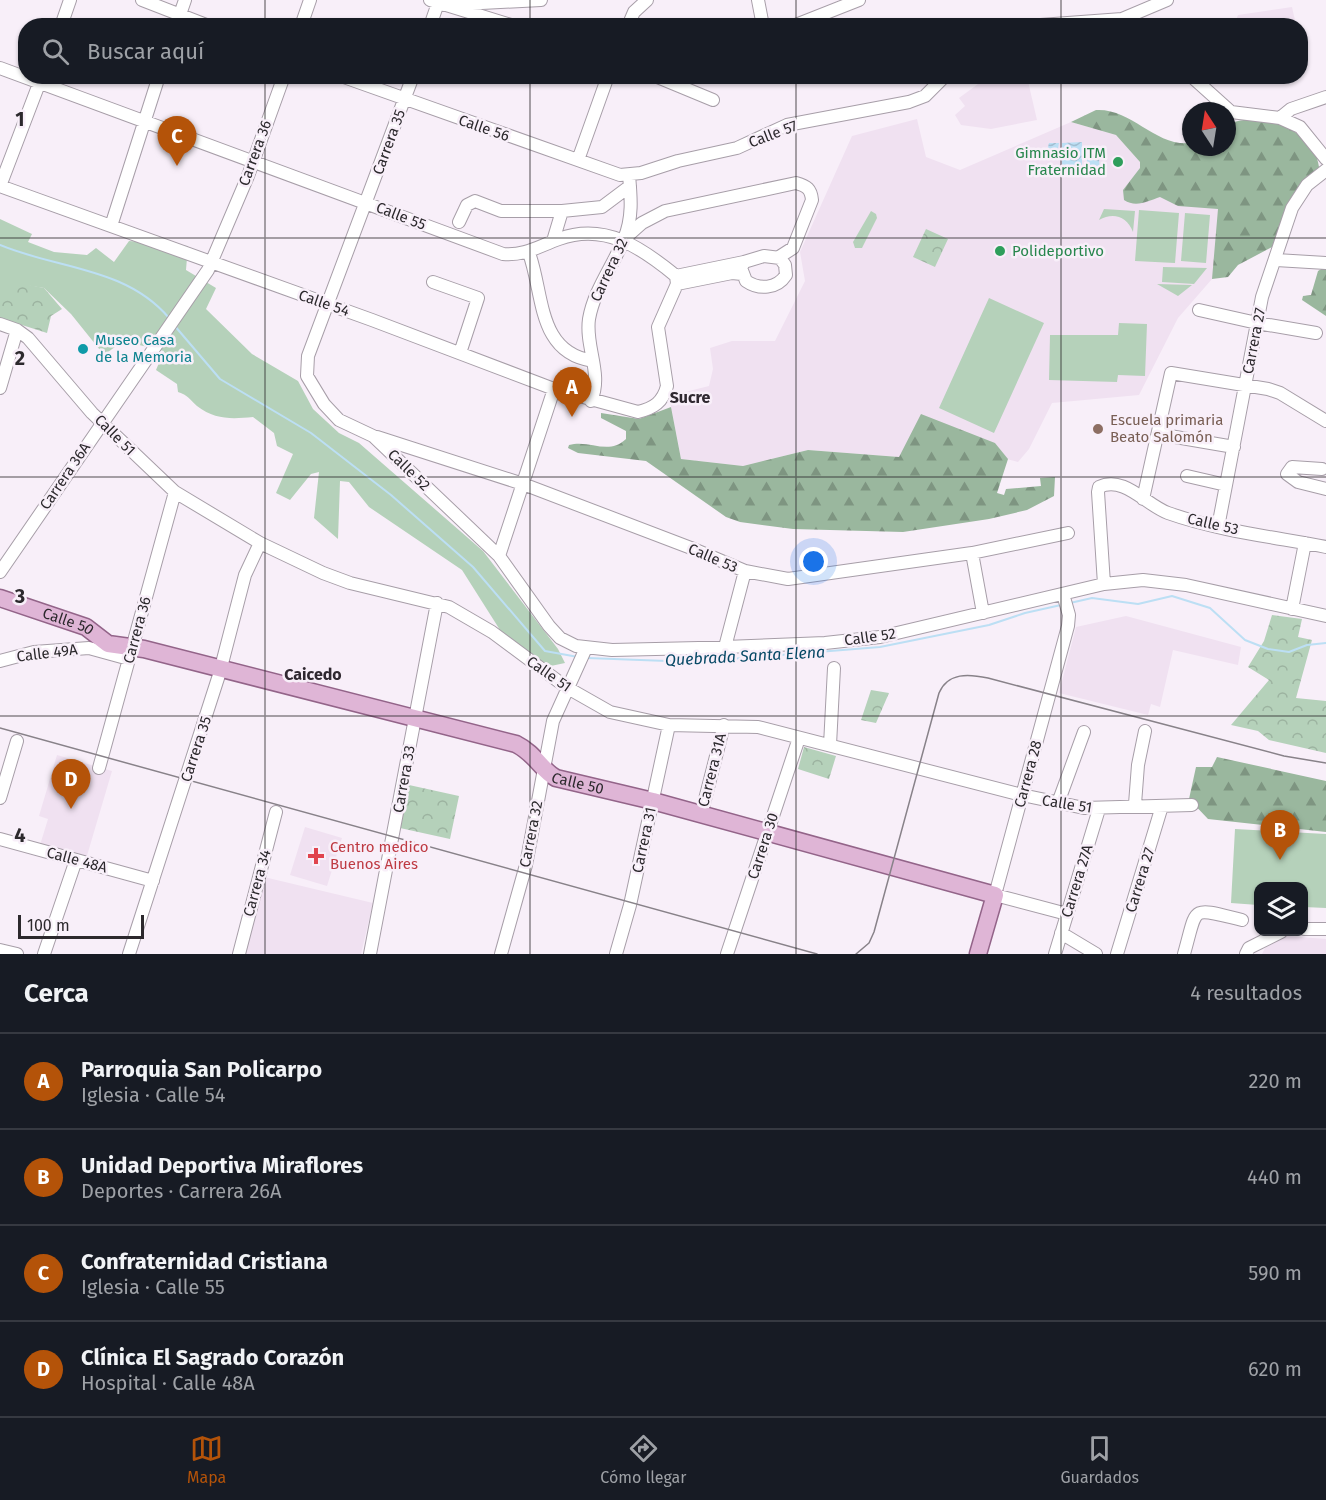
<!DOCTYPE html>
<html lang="es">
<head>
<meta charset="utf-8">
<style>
	:root { --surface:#171b24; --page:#242831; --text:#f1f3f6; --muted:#9ea1a6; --line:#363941; --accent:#b45309 }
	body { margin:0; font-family:"Fira Sans",sans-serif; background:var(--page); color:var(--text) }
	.controls { position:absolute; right:18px; bottom:18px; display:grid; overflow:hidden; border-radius:12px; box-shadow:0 2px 4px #0004 }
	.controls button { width:54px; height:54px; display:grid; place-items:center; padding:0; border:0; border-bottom:2px solid var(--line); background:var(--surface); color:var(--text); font:30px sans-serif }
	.compass { position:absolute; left:1182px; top:102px; width:54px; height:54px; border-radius:50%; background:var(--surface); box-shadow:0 2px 4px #0004; rotate:348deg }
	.scale { position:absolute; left:18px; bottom:15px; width:126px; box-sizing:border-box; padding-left:6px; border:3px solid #2c292d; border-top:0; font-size:16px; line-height:21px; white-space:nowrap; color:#2c292d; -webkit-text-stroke:4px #f8eff9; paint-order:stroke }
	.you { position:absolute; left:814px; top:562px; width:21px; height:21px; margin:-15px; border:4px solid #fff; border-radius:50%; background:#1a73e8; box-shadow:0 0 0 9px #1a73e833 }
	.badge { display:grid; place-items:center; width:39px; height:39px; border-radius:50%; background:var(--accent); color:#fff; font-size:20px; font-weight:700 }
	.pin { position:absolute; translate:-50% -50px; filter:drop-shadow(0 2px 3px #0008) }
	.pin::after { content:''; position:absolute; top:32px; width:21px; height:18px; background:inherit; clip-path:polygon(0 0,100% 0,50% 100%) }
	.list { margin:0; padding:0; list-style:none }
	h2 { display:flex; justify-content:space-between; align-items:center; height:78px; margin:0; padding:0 24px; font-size:26px }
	h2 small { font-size:20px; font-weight:400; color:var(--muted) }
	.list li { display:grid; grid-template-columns:39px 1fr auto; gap:18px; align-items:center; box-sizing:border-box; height:96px; padding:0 24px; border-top:2px solid var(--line) }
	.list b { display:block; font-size:22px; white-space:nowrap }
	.list p { margin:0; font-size:20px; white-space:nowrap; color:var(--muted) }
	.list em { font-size:20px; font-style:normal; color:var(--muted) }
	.icon { flex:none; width:33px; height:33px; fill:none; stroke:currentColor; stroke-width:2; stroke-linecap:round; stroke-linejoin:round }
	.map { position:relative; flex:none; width:1326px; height:954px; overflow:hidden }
	.search { position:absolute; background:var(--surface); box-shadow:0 2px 4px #0004; left:18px; right:18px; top:18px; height:66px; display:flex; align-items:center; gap:15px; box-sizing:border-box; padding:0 21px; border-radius:24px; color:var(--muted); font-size:22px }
	.sheet { height:462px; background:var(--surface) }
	nav { display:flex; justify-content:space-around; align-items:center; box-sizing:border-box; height:84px; border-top:2px solid var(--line); background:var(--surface); font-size:16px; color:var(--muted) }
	nav a { display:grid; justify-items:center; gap:3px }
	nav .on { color:var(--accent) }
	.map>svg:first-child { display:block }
	.built { fill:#f0e1f1 }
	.grass { fill:#b5d1ba }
	.forest { fill:url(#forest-firs) }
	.park { fill:url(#park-crowns) }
	.water { fill:url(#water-waves) }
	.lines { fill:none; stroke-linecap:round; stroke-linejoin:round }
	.stream { stroke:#bcdff4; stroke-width:2 }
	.minor-casing { stroke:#a79ea8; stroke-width:14 }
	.major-casing { stroke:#936489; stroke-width:19 }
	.minor { stroke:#fff; stroke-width:12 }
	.major { stroke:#dfb5d6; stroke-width:16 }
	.tram { stroke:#888289; stroke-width:1.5 }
	.grid { fill:none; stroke:#2c292d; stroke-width:1.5; stroke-opacity:0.55 }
	.leisure-dot { fill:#2e9e5b; stroke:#f8eff9; stroke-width:2 }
	.culture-dot { fill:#0f9aa8; stroke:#f8eff9; stroke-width:2 }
	.education-dot { fill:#8d6e63; stroke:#f8eff9; stroke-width:2 }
	.health-dot { fill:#e0444e; stroke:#f8eff9; stroke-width:2 }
	.labels { text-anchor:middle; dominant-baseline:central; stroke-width:5; stroke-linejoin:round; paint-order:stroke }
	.street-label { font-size:15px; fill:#2c292d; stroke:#f8eff9 }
	.leisure-label { font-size:15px; fill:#27864d; stroke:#f8eff9; text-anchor:end }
	.culture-label { font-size:15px; fill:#0d838f; stroke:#f8eff9; text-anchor:start }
	.education-label { font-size:15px; fill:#785e54; stroke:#f8eff9; text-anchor:start }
	.health-label { font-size:15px; fill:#be3a42; stroke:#f8eff9; text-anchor:start }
	.neighbourhood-label { font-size:16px; font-weight:bold; fill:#2f2830; stroke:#f8eff9 }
	.water-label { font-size:16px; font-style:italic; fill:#064865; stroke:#f8eff9 }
	.grid-label { font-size:20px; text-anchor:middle; font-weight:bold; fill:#2c292d; stroke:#f8eff9; stroke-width:5; stroke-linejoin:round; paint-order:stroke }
</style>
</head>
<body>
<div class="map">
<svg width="1326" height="954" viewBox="0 0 1326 954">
	<defs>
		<pattern id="forest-firs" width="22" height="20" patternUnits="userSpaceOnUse" patternTransform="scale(1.5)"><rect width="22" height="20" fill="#9ab79e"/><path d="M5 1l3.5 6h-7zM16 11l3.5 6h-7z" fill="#7e9581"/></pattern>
		<pattern id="park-crowns" width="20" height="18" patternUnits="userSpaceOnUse" patternTransform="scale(1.5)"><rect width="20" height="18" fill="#b5d1ba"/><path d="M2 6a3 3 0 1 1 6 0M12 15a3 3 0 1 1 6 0" fill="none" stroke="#9cb3a0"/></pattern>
		<pattern id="water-waves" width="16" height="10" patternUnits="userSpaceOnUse" patternTransform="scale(1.5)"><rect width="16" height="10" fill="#bcdff4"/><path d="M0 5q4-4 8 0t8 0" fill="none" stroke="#a2bfd2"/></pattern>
	</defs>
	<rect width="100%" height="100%" fill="#f8eff9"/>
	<!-- built -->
	<path class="built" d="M1292 7 1296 25H1234L1238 15Z
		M989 76 1027 77 1037 120 991 129 961 125 955 115 965 106 959 98Z
		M917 119 926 157 960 170 1071 122 1116 135 1148 171 1226 199 1219 271 1178 318 1139 395 1052 403 1029 449 1018 462 1007 459 995 443 899 457 808 450 743 466 681 459 669 396 709 386 713 369 710 348 732 341H775L805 281 800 252 852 136Z
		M1126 616 1241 647 1238 665 1173 650 1160 707 1151 704 1148 715 1059 693 1076 627Z
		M57 755 112 771 86 859 40 845 48 819 39 816Z
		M305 827 342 838 327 886 290 875Z
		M264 877 373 903 361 954H245Z
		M1287 936 1326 939V954H1262L1265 948Z"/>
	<!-- grass -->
	<path class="grass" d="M1104 209 1135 211 1133 232C1127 216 1113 212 1099 220Z
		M1139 210 1179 213 1175 263 1135 261Z
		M871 211 876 214 877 218 862 248H855L853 242Z
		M1185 213 1210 215 1206 263 1181 261Z
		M0 219 32 234 28 242 54 252 87 255 96 248 114 262 129 241 188 246 186 270 216 288 206 309 252 354 298 381 313 409 339 433 359 443 483 551 558 649 565 663 546 667 500 630 462 570 369 507 349 482 340 481 338 539 314 518 319 472 311 474 290 500 276 493 293 454 277 446 274 433 253 417C232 419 215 420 197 406 189 399 188 395 178 392L177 384 156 370 164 351 123 341 104 355 71 314 44 288 0 281Z
		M1163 267 1207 268 1194 284 1162 282Z
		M1157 284 1192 285 1178 296Z
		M989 298 1044 323 994 433 939 408Z
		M1119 323 1147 324 1145 376 1118 375 1117 382 1049 380 1050 335H1118Z
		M1235 829 1326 834V908L1304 907V886H1258V905L1231 903Z"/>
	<!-- forest -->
	<path class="forest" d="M1096 110C1132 108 1155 147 1191 143V147H1227V125C1258 109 1315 129 1319 167L1274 246 1238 265 1228 277 1212 279 1218 209 1178 206 1160 197C1148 201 1136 208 1124 200L1123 190 1140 168V162L1116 135 1071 122Z
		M1323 268H1326V316L1302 300 1303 296 1311 295 1318 271Z
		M671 407 681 459 743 466 808 450 899 457 921 414 995 443 1008 459 997 493 1004 495 1006 489 1041 486 1040 478 1055 477 1054 496 1027 510 989 519 903 532 793 529 740 522 726 517 646 461 578 453 568 448 569 445C590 439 608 456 626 439V431L601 418V413L639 419Z
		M1217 757 1326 781V832L1208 819 1189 799 1196 767H1212Z"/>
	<!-- park -->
	<path class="park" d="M926 229 948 239 935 267 913 257Z
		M0 279 44 288 62 309 51 316 47 333 0 318Z
		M1272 615 1302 619 1298 637 1312 640 1296 698 1326 701V753L1269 740 1258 731 1231 725 1269 680 1248 667 1264 641Z
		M871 690 889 693 876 723 861 720Z
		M804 747 836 756 829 779 798 769Z
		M409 785 459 796 450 839 400 828Z"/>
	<!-- water -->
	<path class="water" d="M1082 142V174L1062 175V143Z
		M1049 143H1059L1056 160 1045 158Z
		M1087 158H1099L1100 173 1087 174Z"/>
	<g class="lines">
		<!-- stream -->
		<path class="stream" d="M0 245C57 269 126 267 169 318
			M174 325 220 379 311 433 391 495 473 567 545 651 578 657
			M1070 603 1092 598 1138 604 1172 596 1210 608 1245 640 1268 649 1289 652 1307 645 1326 643
			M587 658 694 662 880 647 989 625 1025 613 1061 605"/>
		<defs>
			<path id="minor" d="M142 0 209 26
				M430 0 514 26
				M758 0 763 26
				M444 5 541 0
				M61 26 70 0
				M176 26 185 0
				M301 26 310 0
				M430 26 438 3
				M628 26 634 12 647 0
				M793 26 859 0
				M1027 26 1122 19 1167 0
				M0 68 503 254C525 256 539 246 559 239 605 222 642 248 676 276
				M341 76 620 175 641 173 678 161 737 148 787 125 909 102 925 96 945 76
				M413 76 308 356 307 376 324 404 339 420 373 436 499 556 549 626 560 638 576 646 612 650 699 648 825 643 880 637 1104 584 1143 580 1186 585 1326 616
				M655 76 713 100
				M1191 76 1231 112 1280 118 1300 127 1326 159
				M1280 118 1291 109 1326 97
				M578 160 608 76
				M0 186 372 320 554 389 638 412C654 408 663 402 667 386L658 327 677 284 676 276
				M0 186 42 76
				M459 222 467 205 475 201 501 211H562
				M111 226 159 76
				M624 239 642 223 665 211 796 183C807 186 811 189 812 200L793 248 779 257
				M553 241 562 211 602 207 630 186
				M529 253C544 294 537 353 593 361
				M764 256 780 258 785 265 786 275C777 289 759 290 746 281L741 268 744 262Z
				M1276 260 1326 263
				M676 276 744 262
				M433 282 478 298 460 353
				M677 284 732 273 742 274
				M1199 310 1257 323 1316 333
				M0 324 17 330 28 338 92 413 175 492 260 543 323 573 350 583 449 607 492 632 566 687 610 712 669 725 758 727 1022 795 1084 808 1192 805
				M0 388 17 330
				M591 401C603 374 585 347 589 319 594 290 613 266 624 239 633 218 631 197 629 175
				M1158 434 1234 447
				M377 437 523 484 691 548 745 571 788 579 972 553 1068 533
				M1322 469 1292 467 1287 474 1298 482 1326 489
				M1187 476 1226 485
				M1143 499 1171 373 1268 389 1280 393 1326 421
				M1218 527 1262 297 1292 208 1307 185 1326 170
				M972 553 983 613
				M499 556 554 389
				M0 572 208 270 248 176 284 76
				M1104 584 1098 492 1099 487C1124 475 1146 505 1168 513 1219 531 1274 537 1326 547
				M1063 594 1069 615 1068 626 995 895 1067 914
				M1292 609 1305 543
				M725 647 745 571
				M0 661 34 652 89 648 129 659
				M830 745 834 668
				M99 768 175 492
				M0 798 17 741
				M1058 803 1084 732
				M1135 804 1138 765 1145 731
				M701 815 724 725
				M0 839 153 881
				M1304 929H1326
				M1061 933 1096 954
				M0 950 17 954
				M44 954 76 860
				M129 954 219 675 245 575 260 543
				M239 954 276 812
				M370 954 437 603
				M501 954 526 865 553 721 586 648
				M616 954 630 905 669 725
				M727 954 799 738
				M1055 954 1099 809
				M1117 954 1162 806
				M1184 954C1198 905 1189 907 1242 920
				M1246 954 1249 948 1281 932"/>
			<g id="major">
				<path id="s1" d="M0 598 86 627 108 644 144 649 516 744C536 754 541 770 556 778L653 801 995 895 978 954"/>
			</g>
		</defs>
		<!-- minor casing -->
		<use href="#minor" class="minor-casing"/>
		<!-- major casing -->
		<use href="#major" class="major-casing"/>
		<!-- minor -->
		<use href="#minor" class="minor"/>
		<!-- major -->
		<use href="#major" class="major"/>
		<!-- tram -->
		<path class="tram" d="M0 728 817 954
			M856 954 869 943 874 932 939 693C948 672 969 674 988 678L1284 756 1326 763"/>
	</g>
	<!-- grid -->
	<path class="grid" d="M265 0V26M530 0V26M796 0V26M1061 0V26M265 76V954M530 76V954M796 76V954M1061 76V954M0 238H1326M0 477H1326M0 716H1326"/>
	<!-- markers -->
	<g class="leisure-dot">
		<circle cx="1118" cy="162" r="6"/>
		<circle cx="1000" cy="251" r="6"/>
	</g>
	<circle class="culture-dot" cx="83" cy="349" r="6"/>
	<circle class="education-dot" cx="1098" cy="429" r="6"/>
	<path class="health-dot" d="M313 847h6v6h6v6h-6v6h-6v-6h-6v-6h6z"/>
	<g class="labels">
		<!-- street labels -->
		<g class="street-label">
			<text transform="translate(484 128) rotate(19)">Calle 56</text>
			<text transform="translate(773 134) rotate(-21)">Calle 57</text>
			<text transform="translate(389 142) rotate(-70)">Carrera 35</text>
			<text transform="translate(255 153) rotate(-70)">Carrera 36</text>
			<text transform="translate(401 216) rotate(21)">Calle 55</text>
			<text transform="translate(609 270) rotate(-65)">Carrera 32</text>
			<text transform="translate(324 303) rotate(19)">Calle 54</text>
			<text transform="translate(1254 341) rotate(-79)">Carrera 27</text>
			<text transform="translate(115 435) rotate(45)">Calle 51</text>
			<text transform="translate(409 470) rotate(44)">Calle 52</text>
			<text transform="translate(65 476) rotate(-56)">Carrera 36A</text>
			<text transform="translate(1213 524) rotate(13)">Calle 53</text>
			<text transform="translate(713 558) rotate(23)">Calle 53</text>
			<text stroke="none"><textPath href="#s1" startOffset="72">Calle 50</textPath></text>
			<text transform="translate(137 630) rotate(-75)">Carrera 36</text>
			<text transform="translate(870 637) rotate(-8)">Calle 52</text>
			<text transform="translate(47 653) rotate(-7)">Calle 49A</text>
			<text transform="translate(549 674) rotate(35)">Calle 51</text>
			<text transform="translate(196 749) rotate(-72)">Carrera 35</text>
			<text transform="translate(712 770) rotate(-76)">Carrera 31A</text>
			<text transform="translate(1028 774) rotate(-75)">Carrera 28</text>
			<text transform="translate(404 779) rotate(-80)">Carrera 33</text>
			<text stroke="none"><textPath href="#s1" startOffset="614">Calle 50</textPath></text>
			<text transform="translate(1067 804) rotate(9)">Calle 51</text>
			<text transform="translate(531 834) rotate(-79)">Carrera 32</text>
			<text transform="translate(644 840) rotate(-78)">Carrera 31</text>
			<text transform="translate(763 846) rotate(-72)">Carrera 30</text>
			<text transform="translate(77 860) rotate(15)">Calle 48A</text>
			<text transform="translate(1140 880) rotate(-73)">Carrera 27</text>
			<text transform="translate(1077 881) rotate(-73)">Carrera 27A</text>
			<text transform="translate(257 883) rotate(-75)">Carrera 34</text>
		</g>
		<!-- leisure labels -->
		<g class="leisure-label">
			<text x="1106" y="153">Gimnasio ITM<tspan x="1106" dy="17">Fraternidad</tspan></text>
			<text x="1012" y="251" text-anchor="start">Polideportivo</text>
		</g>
		<!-- culture labels -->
		<g class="culture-label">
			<text x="95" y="340">Museo Casa<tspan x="95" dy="17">de la Memoria</tspan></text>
		</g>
		<!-- education labels -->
		<g class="education-label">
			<text x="1110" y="420">Escuela primaria<tspan x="1110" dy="17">Beato Salomón</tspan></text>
		</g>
		<!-- health labels -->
		<g class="health-label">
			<text x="330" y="847">Centro medico<tspan x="330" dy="17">Buenos Aires</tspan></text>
		</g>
		<!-- neighbourhood labels -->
		<g class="neighbourhood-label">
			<text x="690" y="397">Sucre</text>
			<text x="313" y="674">Caicedo</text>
		</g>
		<!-- water labels -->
		<g class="water-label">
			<text transform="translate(745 656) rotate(-3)">Quebrada Santa Elena</text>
		</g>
	</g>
	<g class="grid-label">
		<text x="20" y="126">1</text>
		<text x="20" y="365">2</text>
		<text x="20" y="603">3</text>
		<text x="20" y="842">4</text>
	</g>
</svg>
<div class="controls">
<button><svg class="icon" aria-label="layers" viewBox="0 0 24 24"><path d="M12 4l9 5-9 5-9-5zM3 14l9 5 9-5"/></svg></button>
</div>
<svg class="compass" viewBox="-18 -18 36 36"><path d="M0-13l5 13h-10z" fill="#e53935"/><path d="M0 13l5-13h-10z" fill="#9ea1a6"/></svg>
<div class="scale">100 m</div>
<div class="you"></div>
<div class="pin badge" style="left:572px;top:417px">A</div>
<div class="pin badge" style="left:1280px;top:860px">B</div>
<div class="pin badge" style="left:177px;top:166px">C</div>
<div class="pin badge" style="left:71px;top:809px">D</div>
<div class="search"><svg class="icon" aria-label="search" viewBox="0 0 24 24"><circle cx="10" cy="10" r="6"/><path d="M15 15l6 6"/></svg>Buscar aquí</div>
</div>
<section class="sheet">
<h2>Cerca<small>4 resultados</small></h2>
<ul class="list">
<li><span class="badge">A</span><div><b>Parroquia San Policarpo</b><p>Iglesia · Calle 54</p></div><em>220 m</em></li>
<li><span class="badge">B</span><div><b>Unidad Deportiva Miraflores</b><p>Deportes · Carrera 26A</p></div><em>440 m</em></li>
<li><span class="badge">C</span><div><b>Confraternidad Cristiana</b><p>Iglesia · Calle 55</p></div><em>590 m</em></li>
<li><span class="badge">D</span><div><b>Clínica El Sagrado Corazón</b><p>Hospital · Calle 48A</p></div><em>620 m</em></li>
</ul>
</section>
<nav>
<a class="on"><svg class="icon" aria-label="map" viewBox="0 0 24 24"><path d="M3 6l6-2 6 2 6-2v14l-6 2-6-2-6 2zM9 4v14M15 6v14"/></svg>Mapa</a>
<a><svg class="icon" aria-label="directions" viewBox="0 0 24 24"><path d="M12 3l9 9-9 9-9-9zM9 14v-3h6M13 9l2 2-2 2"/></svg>Cómo llegar</a>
<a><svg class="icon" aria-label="saved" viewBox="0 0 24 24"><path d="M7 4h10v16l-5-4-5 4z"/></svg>Guardados</a>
</nav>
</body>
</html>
